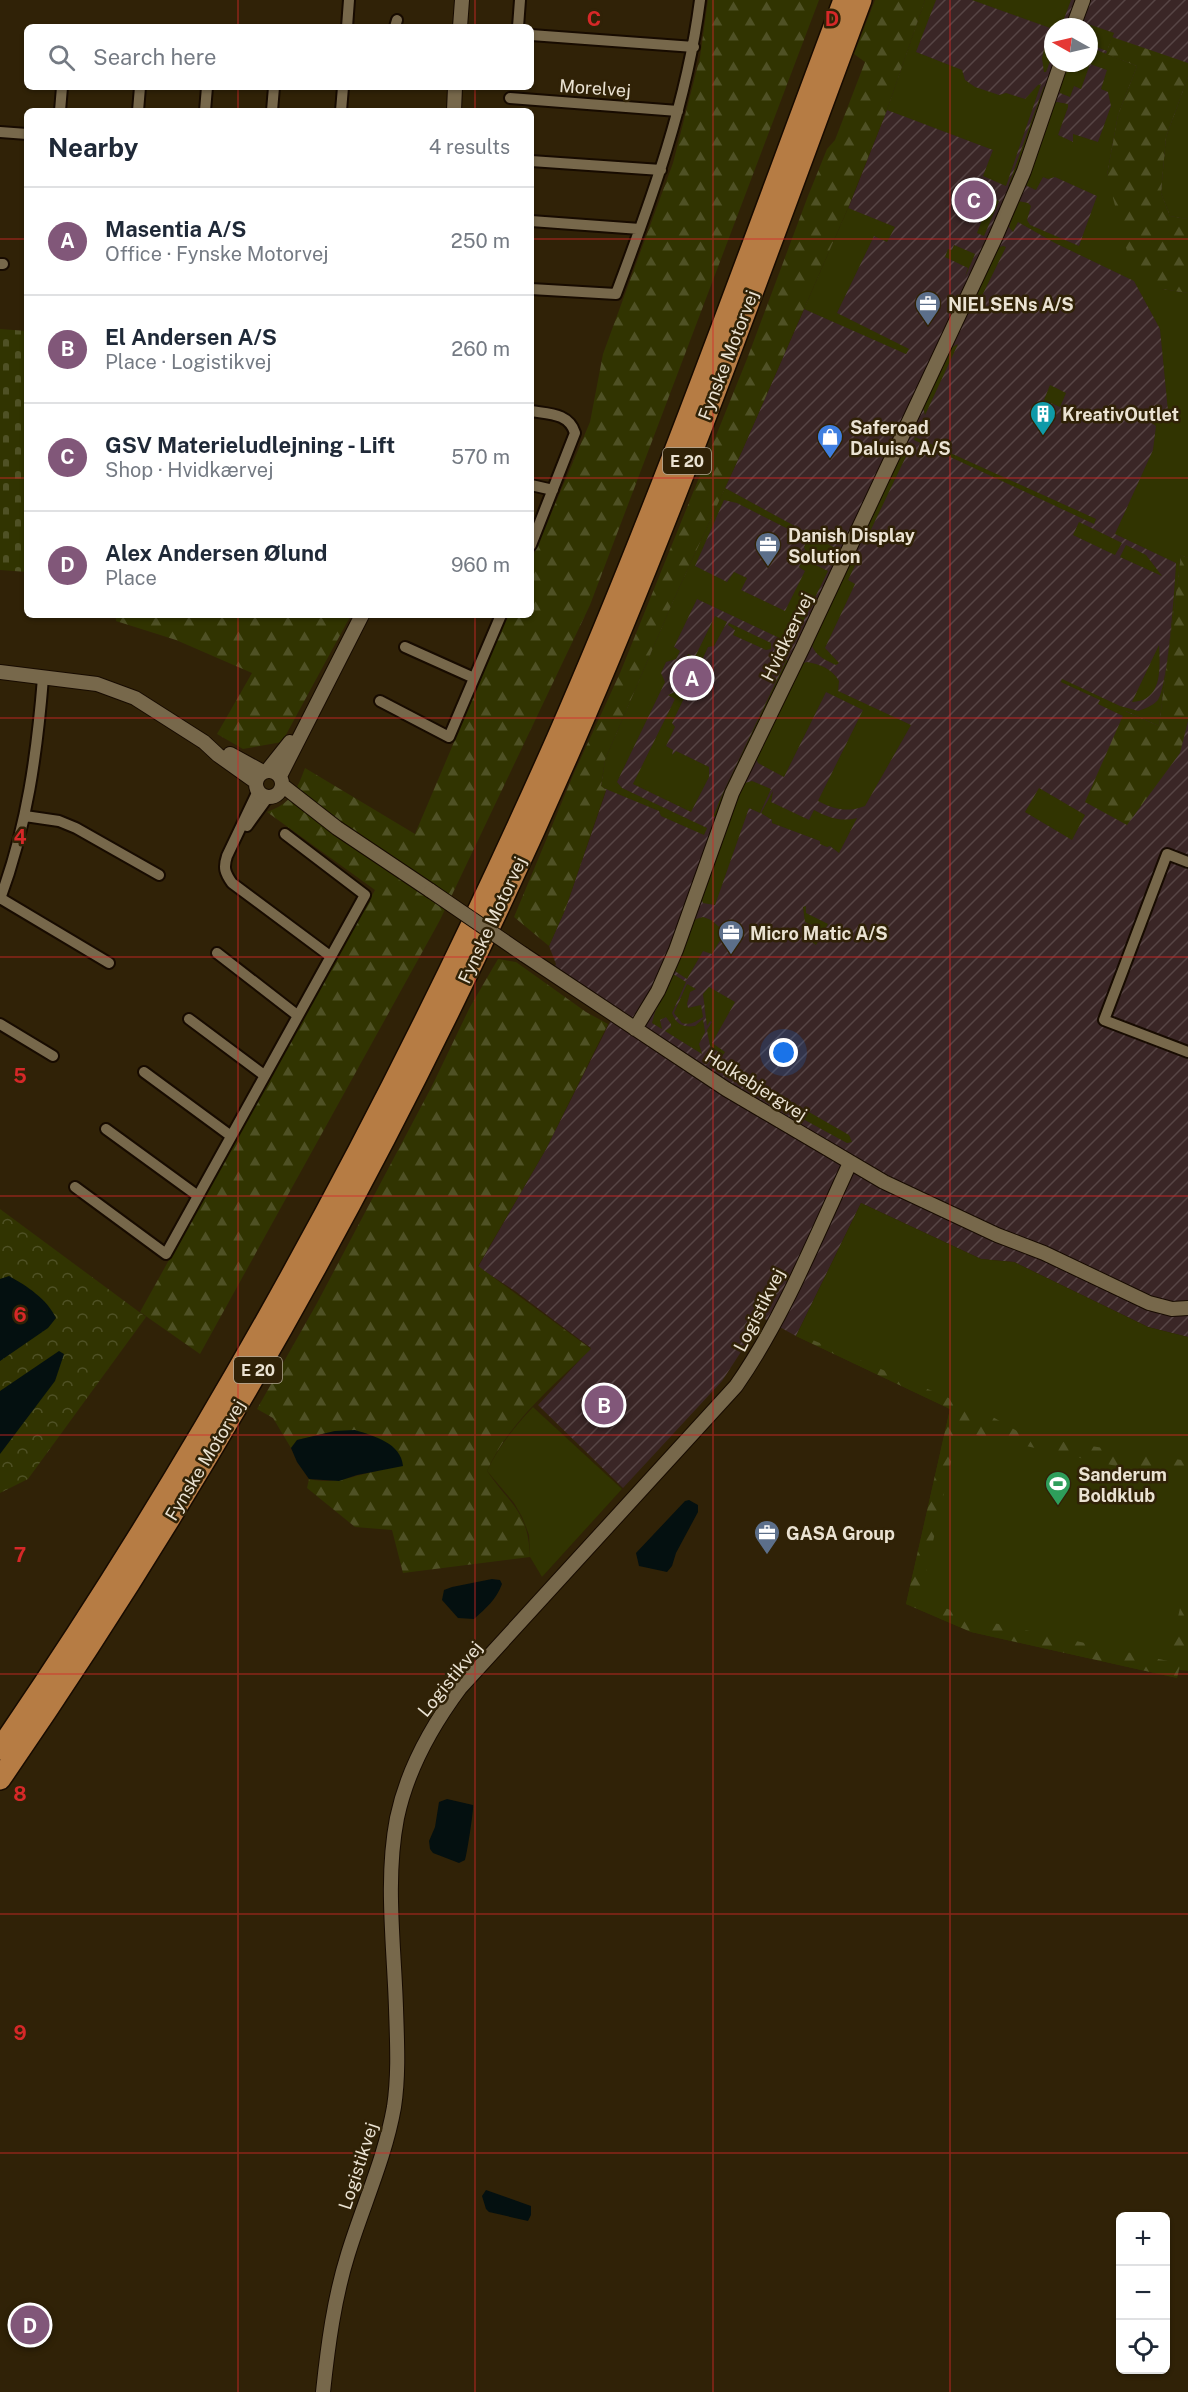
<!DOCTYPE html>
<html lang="en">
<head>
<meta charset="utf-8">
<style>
	:root { --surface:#fff; --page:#f6f6f7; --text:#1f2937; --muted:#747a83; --line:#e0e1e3; --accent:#815779 }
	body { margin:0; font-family:"Public Sans",sans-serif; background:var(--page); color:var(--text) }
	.controls { position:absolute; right:18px; bottom:18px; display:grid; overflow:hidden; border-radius:9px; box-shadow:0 2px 4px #0004 }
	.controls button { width:54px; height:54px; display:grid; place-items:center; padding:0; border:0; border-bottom:2px solid var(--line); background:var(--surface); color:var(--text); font:30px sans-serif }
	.compass { position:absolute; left:1044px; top:18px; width:54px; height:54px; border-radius:50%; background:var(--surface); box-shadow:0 2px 4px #0004; rotate:278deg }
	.you { position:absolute; left:784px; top:1053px; width:21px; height:21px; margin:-15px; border:4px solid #fff; border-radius:50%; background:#1a73e8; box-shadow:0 0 0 9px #1a73e833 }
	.badge { display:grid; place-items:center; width:39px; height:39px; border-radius:50%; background:var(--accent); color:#fff; font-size:20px; font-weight:700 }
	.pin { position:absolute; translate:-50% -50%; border:3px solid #fff; box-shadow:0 2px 6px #0006 }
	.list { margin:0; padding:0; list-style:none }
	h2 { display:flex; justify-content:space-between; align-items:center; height:78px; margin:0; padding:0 24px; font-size:26px }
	h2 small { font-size:20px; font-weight:400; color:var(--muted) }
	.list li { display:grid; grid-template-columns:39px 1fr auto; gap:18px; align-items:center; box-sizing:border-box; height:108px; padding:0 24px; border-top:2px solid var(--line) }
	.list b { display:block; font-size:22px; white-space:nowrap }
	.list p { margin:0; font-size:20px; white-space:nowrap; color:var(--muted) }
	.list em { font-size:20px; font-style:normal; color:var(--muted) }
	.icon { flex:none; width:33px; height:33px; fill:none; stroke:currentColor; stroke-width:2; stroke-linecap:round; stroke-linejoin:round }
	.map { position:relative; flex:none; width:1188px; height:2392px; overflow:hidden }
	.search { position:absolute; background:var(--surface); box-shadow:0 2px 4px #0004; left:24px; top:24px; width:510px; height:66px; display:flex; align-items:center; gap:15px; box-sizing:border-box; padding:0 21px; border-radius:9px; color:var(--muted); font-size:22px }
	.panel { position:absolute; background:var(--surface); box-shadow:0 2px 4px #0004; left:24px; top:108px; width:510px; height:510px; border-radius:9px }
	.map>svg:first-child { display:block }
	.industrial { fill:url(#industrial-furrows); fill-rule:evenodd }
	.green { fill:#313401 }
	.forest { fill:url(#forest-firs) }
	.cemetery { fill:url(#cemetery-stones) }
	.park { fill:url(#park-crowns) }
	.water { fill:#041010 }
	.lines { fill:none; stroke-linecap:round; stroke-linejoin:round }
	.minor-casing { stroke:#170b00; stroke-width:14 }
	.tertiary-casing { stroke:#170b00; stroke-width:16 }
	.motorway-casing { stroke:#170b00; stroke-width:24 }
	.minor { stroke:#77684b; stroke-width:10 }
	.tertiary { stroke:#77684b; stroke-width:14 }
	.motorway { stroke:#b67c44; stroke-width:21 }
	.tertiary-bridge-casing { stroke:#170b00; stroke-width:16; stroke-linecap:butt }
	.tertiary-bridge { stroke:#77684b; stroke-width:14 }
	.grid { fill:none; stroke:#d62828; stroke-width:1.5; stroke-opacity:0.55 }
	.labels { text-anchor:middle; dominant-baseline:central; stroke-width:5; stroke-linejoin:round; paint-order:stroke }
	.shield { fill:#302207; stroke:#b2a895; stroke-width:1.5 }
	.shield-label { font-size:16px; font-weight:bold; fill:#eae2d2 }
	.street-label { font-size:18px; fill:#eae2d2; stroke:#302207 }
	.poi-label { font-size:18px; font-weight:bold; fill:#eae2d2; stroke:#302207; text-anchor:start }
	.grid-label { font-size:20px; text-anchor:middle; font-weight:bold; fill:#d62828; stroke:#302207; stroke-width:5; stroke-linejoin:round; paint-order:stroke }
</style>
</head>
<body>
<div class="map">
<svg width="1188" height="2392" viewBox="0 0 1188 2392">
	<defs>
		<pattern id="industrial-furrows" width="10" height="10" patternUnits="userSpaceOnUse" patternTransform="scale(1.5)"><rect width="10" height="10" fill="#3a2626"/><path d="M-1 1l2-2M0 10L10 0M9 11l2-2" fill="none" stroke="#574545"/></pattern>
		<pattern id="forest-firs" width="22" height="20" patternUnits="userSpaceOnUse" patternTransform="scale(1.5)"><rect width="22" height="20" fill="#313401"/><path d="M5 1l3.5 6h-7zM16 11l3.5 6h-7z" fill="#4f5125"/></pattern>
		<pattern id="cemetery-stones" width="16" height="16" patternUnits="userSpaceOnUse" patternTransform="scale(1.5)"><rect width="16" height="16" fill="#313401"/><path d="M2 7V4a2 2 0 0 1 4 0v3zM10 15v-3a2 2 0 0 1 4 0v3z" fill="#4f5125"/></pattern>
		<pattern id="park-crowns" width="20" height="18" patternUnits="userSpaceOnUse" patternTransform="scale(1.5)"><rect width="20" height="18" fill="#313401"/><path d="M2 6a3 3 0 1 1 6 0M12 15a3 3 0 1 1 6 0" fill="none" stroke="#4f5125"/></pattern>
	</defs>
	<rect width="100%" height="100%" fill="#302207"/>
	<!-- industrial -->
	<path class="industrial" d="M925 0H1188V1337L1148 1327 1014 1262 981 1259 861 1203 796 1336 763 1318 722 1381 623 1488 538 1405 591 1348 515 1291 478 1267 546 1149 612 1018 550 976 556 964 549 946 565 910 606 791 601 787 605 760 674 599 742 451 848 209 887 110ZM1053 27H1089V63H1053Z"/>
	<!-- green -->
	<path class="green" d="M925 0H936L916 52 962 70 965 80 975 87 999 95 1006 93 1025 99 1038 85 1041 84 1006 186 983 176 993 150 887 110Z
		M972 0H1071L1061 27H1053V29Z
		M1088 24 1114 33 1107 51 1089 44V27H1080Z
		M1052 35 1053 53 1046 72H1044L1042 58 1046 41H1049Z
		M1089 47 1137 66 1118 115 1107 175 1162 289 1188 293V558L1181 555 1159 726 1126 711 1123 716 1098 704 1100 700 1061 682 1062 679 1120 706 1138 711C1144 709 1153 706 1158 700 1168 686 1175 585 1176 563L1115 534 1153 450 1156 426 1145 418 1146 412 1168 423 1169 421 1160 329 1134 281 1055 243 1018 222 1013 232 1009 227 1018 201 1028 203 1031 206 1027 220 1030 225 1079 246 1097 196 1055 177 1048 179 1043 177 1036 190 1025 185 1054 103 1057 102 1068 104V107L1058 135 1073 142V134L1098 142 1111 106 1108 92 1101 89 1107 70 1090 64 1081 89 1074 86 1070 97 1060 93 1059 89 1068 63H1089Z
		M1188 77V219L1170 216 1161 193 1166 137Z
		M1044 86 1045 88 1012 184 1008 187Z
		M977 192 999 201 984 236 977 233 989 202 980 199Z
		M848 208 895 227 887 242 874 236 837 313 909 349 906 354 804 309Z
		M954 245 975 254 965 277 968 268 945 257 948 249 952 250Z
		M1003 246 1006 247 975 310 972 304 974 298 997 248Z
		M958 344 925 415 923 407 951 348Z
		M1050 385 1066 393 1060 407 1044 400Z
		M915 437 1096 519 1094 524 914 440Z
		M910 448 864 544 862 537 864 531 900 454 903 450Z
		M725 488 837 549 830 563 806 552 804 547 808 539 737 503 724 500 695 566 727 582 734 572 747 578 741 590 785 611 805 571 799 567 803 559 828 571 792 644 697 599 674 647 680 651 676 659 666 662 661 673 665 682 617 782 622 788 707 828 704 835 661 816 659 811 601 787 605 760 674 599Z
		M1079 522 1122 543 1115 555 1073 535Z
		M1126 545 1146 555 1162 576 1120 557Z
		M856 557H859L848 580 855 584 825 648 839 663 836 665C826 660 815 656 812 645L850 561Z
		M715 616 727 622 714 646 708 647 696 673 692 671 687 657 688 654 695 657Z
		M729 623 771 643V649L766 650 733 635 735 630 728 625Z
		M1159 645C1160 668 1163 701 1132 702Z
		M787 659 788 662 717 816 713 817 722 795Z
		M807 662C820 664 832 669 839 681L838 691 911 725 865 806C848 813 833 809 818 801L863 710 826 692 784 777 758 763 756 758 801 664Z
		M684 688 688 690 672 723 675 727 666 746 673 750 672 755 676 751 709 767V777L691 812 633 784 675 699 668 695Z
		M752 781 771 789 760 813 749 808 715 905 703 903 701 898 735 803 745 783Z
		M1039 788 1085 815 1072 840 1025 812Z
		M773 791 771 802 809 820 814 810C828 818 842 822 857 818L839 853 830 846 827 847 820 844V841L772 823V820L761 813Z
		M806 906V913L828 924 816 945 811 941 814 926 805 922 803 907Z
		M703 917 711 920 725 932 712 954 703 951 687 979 675 971 692 924 696 919Z
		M673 974 686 982 672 1013C676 1024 683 1028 695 1026L703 1019 705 1032 699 1044 702 1054 665 1031 671 1027V1024L666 1017 660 1020 662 1029 652 1023 655 1012Z
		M687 984 696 989 690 992 687 1004 688 1008 701 1005 703 1017C695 1022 692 1025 682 1023L674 1013Z
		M709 987 735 1002 712 1043 725 1052 723 1055 710 1046 707 1030 712 1022 710 1021 707 1026 703 994Z
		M731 1071 758 1083 849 1135 852 1142 847 1143 781 1107 756 1089 726 1074Z
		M861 1203 981 1259 1014 1262 1148 1327 1188 1337V1671L1179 1670 1177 1678 971 1632 906 1604 950 1409 796 1336Z
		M533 1407 622 1489 542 1577 530 1557 529 1535 522 1517 514 1503 487 1471C498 1447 515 1426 533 1407Z"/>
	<!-- forest -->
	<path class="forest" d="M708 0H819L590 605 440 920 200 1354 140 1312 375 890 267 812C291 803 296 792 305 768L415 834 508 615H531V561L590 422 603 354 673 163 700 57Z
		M875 0H925L887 110 848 208 742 451 674 599 605 760 601 786 606 790 565 910 549 946 514 917 574 773 620 673 747 359 808 196 827 149 835 140 865 62 854 54Z
		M1112 37 1188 63V77L1166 137 1161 193 1170 216 1188 219V293L1162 289 1129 259 1107 175 1118 115 1137 66 1106 54Z
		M1181 555 1188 558V721L1180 753 1127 825 1085 802 1125 711 1159 726Z
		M116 615H351L282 742 243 749 217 734 252 673 176 640 116 621Z
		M498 959 516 962 586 1012 608 1024 546 1149 478 1266 591 1349C554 1385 508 1423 487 1471 511 1506 528 1510 530 1557L403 1573 392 1530 355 1527 307 1488 309 1479C336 1485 352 1476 377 1471L335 1431 297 1440 291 1448 273 1418 257 1409 316 1305 432 1086 470 1007Z
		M801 1335 991 1416 1026 1436 1188 1461V1482L958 1431 920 1599 975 1619 1168 1661 1188 1573V1632L1177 1678 971 1632 906 1604 950 1409 796 1336Z"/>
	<!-- cemetery -->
	<path class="cemetery" d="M0 329 27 331V572L0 570Z"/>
	<!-- park -->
	<path class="park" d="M0 1209 146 1317 28 1479 0 1493Z"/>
	<!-- water -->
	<path class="water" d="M9 1276C27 1286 47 1299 56 1318L48 1328 0 1361V1279Z
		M59 1351 64 1354 55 1381 0 1454V1391Z
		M355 1430C374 1436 401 1443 403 1466L357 1475 339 1481 309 1479 297 1462 291 1448 297 1440 335 1431Z
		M689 1500 698 1505V1512L676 1553 672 1566 667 1572 639 1566 636 1553 685 1501Z
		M492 1579 500 1580 502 1584C496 1600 486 1608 474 1619L458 1618 442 1600 444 1590 452 1587Z
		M447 1799 473 1805C474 1809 467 1854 465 1860L459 1863 433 1853 430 1849 429 1841 435 1827 439 1802Z
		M486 2190 531 2206V2215L528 2221 489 2212 486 2209 482 2196Z"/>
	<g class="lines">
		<defs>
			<path id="minor" d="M347 27 349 0
				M395 27 397 20
				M518 27 520 0
				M531 35 694 47
				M510 98 678 111
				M60 111 62 87
				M138 111 140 87
				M205 111 207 87
				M272 111 274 87
				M341 111 343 87
				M0 132 27 134
				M531 161 661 170
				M531 221 640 229
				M0 264H3
				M531 289 616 294C652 198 687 102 700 0
				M531 411C549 414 569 413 575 433L531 545
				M531 485 553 490
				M405 647 474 678
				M380 701 449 737 501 615
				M258 791 227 856C223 868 225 873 232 883L330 956
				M25 816 59 821 76 828 159 875
				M247 826 268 797
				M1188 862 1167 854 1104 1020 1188 1052
				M0 898 109 963
				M0 899C27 827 37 753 43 678
				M217 953 297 1015
				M189 1019 264 1075
				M0 1024 53 1056
				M144 1072 231 1136
				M106 1129 198 1196
				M75 1187 166 1254 365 895 285 834"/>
			<path id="tertiary" d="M460 27 462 0
				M1073 27 1083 0
				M454 111 455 87
				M0 672 97 684 135 698 204 742 218 755 256 782
				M230 754 263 772
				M256 784a13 13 0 1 1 26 0a13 13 0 1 1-26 0Z
				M267 771 290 742
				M280 776 362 615
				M282 785 337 828 431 891
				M523 954 726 1089 884 1182 997 1235 1044 1253 1149 1303 1172 1309 1188 1308
				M635 1029 658 991 676 950 732 793 803 647 996 236 1024 171 1061 63
				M323 2392C328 2345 334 2299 348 2254 363 2205 385 2158 394 2107 399 2074 397 2041 396 2008 394 1945 385 1880 397 1818 407 1770 431 1727 460 1688L736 1386C784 1317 815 1238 850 1163"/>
			<path id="motorway" d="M0 1749C218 1431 401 1091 557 739 663 497 751 247 844 0
				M0 1779C224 1454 415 1106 573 743 679 500 768 249 861 0"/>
		</defs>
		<!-- minor casing -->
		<use href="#minor" class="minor-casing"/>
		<!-- tertiary casing -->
		<use href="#tertiary" class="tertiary-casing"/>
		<!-- motorway casing -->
		<use href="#motorway" class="motorway-casing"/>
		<!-- minor -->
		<use href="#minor" class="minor"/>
		<!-- tertiary -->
		<use href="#tertiary" class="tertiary"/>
		<!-- motorway -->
		<use href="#motorway" class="motorway"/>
		<defs>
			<path id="tertiary-bridge" d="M431 891 523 954"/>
		</defs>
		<!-- tertiary-bridge casing -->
		<use href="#tertiary-bridge" class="tertiary-bridge-casing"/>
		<!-- tertiary-bridge -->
		<use href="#tertiary-bridge" class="tertiary-bridge"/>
	</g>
	<!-- grid -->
	<path class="grid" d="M238 0V27M475 0V27M713 0V2392M950 0V2392M238 87V111M475 87V111M0 239H27M531 239H1188M0 478H27M531 478H1188M238 615V2392M475 615V2392M0 718H1188M0 957H1188M0 1196H1188M0 1435H1188M0 1674H1188M0 1914H1188M0 2153H1188"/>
	<!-- icons -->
	<defs>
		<symbol id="office-pin" viewBox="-11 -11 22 30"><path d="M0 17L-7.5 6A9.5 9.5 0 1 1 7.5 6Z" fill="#5c6f8a" stroke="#302207"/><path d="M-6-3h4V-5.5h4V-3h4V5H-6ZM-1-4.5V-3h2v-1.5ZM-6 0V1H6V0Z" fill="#fff"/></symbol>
		<symbol id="building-pin" viewBox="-11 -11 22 30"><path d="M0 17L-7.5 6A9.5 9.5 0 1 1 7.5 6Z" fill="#0f9aa8" stroke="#302207"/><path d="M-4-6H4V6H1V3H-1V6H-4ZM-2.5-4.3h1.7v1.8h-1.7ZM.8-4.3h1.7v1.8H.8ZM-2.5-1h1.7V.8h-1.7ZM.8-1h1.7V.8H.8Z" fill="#fff"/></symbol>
		<symbol id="shop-pin" viewBox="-11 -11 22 30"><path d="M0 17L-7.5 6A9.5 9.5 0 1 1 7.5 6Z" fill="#3f7fe0" stroke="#302207"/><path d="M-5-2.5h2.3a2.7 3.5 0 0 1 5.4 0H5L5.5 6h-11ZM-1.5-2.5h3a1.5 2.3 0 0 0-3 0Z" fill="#fff"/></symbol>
		<symbol id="stadium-pin" viewBox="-11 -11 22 30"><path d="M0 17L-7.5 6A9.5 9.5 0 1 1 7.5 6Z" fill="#2e9e5b" stroke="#302207"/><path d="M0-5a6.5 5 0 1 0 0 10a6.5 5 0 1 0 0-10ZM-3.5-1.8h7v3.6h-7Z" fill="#fff"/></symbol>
	</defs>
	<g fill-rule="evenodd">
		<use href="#office-pin" x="913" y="289" width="30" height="40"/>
		<use href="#building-pin" x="1028" y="399" width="30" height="40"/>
		<use href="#shop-pin" x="815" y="422" width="30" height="40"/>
		<use href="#office-pin" x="753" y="530" width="30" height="40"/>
		<use href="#office-pin" x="716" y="918" width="30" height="40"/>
		<use href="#stadium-pin" x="1043" y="1469" width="30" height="40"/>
		<use href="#office-pin" x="752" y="1518" width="30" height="40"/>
	</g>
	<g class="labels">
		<!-- shield labels -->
		<g class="shield">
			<rect x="663" y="448" width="48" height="26" rx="4.5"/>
			<rect x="234" y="1357" width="48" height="26" rx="4.5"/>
		</g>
		<g class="shield-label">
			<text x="687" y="461">E 20</text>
			<text x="258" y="1370">E 20</text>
		</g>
		<!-- street labels -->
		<g class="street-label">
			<text transform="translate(595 88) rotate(4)">Morelvej</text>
			<text transform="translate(728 355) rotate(-69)">Fynske Motorvej</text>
			<text transform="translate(787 637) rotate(-64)">Hvidkærvej</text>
			<text transform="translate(492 920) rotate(-65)">Fynske Motorvej</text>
			<text transform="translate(756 1085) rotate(32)">Holkebjergvej</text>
			<text transform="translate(759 1310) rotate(-63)">Logistikvej</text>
			<text transform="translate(205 1460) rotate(-59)">Fynske Motorvej</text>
			<text transform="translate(450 1679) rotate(-51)">Logistikvej</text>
			<text transform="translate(358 2166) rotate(-72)">Logistikvej</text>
		</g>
		<!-- poi labels -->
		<g class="poi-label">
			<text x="948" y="304">NIELSENs A/S</text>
			<text x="1062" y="414">KreativOutlet</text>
			<text x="850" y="427">Saferoad<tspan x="850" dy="21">Daluiso A/S</tspan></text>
			<text x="788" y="535">Danish Display<tspan x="788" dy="21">Solution</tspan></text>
			<text x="750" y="933">Micro Matic A/S</text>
			<text x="1078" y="1474">Sanderum<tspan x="1078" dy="21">Boldklub</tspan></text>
			<text x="786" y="1533">GASA Group</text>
		</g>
	</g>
	<g class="grid-label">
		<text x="594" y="26">C</text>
		<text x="832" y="26">D</text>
		<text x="20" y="844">4</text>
		<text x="20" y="1083">5</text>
		<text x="20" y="1322">6</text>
		<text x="20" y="1562">7</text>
		<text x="20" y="1801">8</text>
		<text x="20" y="2040">9</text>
	</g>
</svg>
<div class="controls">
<button>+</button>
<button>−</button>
<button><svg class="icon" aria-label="locate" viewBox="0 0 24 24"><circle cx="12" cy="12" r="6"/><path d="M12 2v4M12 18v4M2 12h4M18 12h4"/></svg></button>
</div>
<svg class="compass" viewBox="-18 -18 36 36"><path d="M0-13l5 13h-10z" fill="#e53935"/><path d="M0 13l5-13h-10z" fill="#747a83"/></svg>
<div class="you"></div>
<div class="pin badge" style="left:692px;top:678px">A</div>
<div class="pin badge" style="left:604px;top:1405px">B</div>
<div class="pin badge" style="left:974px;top:200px">C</div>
<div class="pin badge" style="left:30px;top:2325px">D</div>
<div class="search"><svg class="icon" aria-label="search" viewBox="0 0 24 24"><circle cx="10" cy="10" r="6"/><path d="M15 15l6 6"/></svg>Search here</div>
<section class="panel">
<h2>Nearby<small>4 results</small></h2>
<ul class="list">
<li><span class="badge">A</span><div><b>Masentia A/S</b><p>Office · Fynske Motorvej</p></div><em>250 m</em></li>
<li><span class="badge">B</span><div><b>El Andersen A/S</b><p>Place · Logistikvej</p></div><em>260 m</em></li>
<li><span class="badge">C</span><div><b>GSV Materieludlejning - Lift</b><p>Shop · Hvidkærvej</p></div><em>570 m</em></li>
<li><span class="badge">D</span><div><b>Alex Andersen Ølund</b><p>Place</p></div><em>960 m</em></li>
</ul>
</section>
</div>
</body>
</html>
